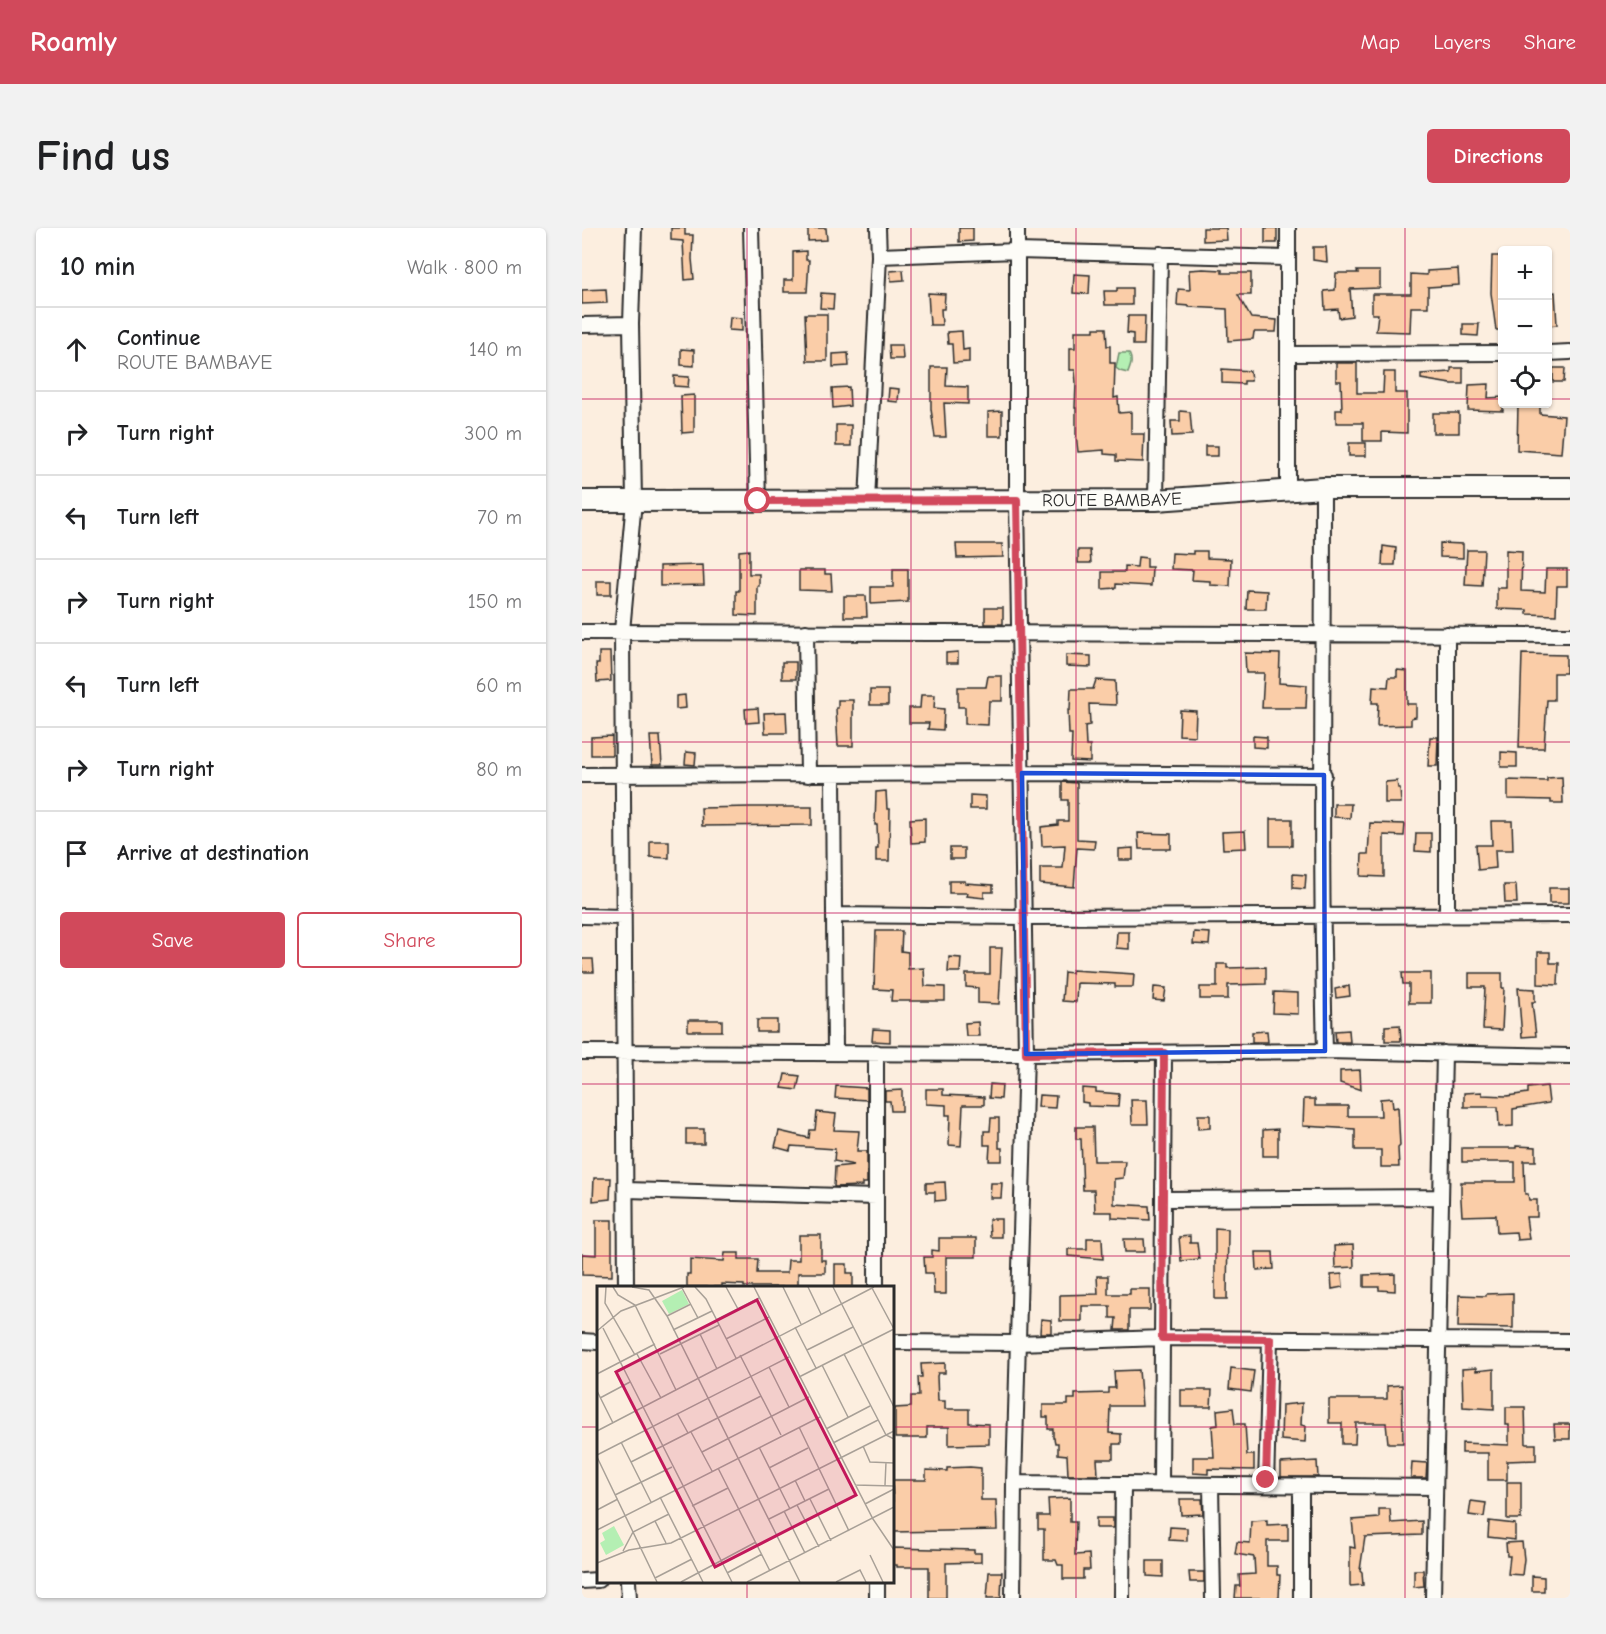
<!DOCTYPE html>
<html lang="en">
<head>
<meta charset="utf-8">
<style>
	:root { --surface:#fff; --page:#f2f2f2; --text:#202124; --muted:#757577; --line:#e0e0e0; --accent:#d1495b }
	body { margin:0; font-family:"Comic Neue",sans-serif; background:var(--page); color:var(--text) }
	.controls { position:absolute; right:18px; top:18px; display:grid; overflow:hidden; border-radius:6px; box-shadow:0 2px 4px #0004 }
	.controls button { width:54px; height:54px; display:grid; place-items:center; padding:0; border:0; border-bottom:2px solid var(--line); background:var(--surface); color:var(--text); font:30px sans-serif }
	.stop { position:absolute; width:18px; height:18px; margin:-14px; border:4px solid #d1495b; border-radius:50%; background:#fff }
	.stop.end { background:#d1495b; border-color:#fff; box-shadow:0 2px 6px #0008 }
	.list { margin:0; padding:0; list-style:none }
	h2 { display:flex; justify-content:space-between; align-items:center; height:78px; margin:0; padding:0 24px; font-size:26px }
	h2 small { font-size:20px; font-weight:400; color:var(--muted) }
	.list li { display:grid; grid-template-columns:39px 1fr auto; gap:18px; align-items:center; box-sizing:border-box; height:84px; padding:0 24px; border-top:2px solid var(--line) }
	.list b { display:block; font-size:22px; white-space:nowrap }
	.list p { margin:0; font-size:20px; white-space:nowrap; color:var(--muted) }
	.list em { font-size:20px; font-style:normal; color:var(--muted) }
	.actions { display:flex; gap:12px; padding:18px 24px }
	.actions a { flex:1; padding:14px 0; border:2px solid var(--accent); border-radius:6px; text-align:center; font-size:21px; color:var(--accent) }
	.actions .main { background:var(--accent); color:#fff }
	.icon { flex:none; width:33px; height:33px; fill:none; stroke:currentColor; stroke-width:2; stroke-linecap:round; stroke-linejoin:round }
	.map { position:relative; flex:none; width:988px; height:1370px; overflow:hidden; border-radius:6px }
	header { display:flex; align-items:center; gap:36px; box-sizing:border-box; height:84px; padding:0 30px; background:var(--accent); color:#fff }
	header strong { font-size:28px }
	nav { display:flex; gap:33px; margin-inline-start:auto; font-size:21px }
	.intro { display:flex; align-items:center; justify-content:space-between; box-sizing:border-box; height:144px; padding:0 36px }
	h1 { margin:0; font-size:42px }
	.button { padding:15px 27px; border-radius:6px; background:var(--accent); color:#fff; font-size:21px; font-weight:700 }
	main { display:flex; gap:36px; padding:0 36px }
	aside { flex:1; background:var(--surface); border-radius:6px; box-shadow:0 2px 4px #0004 }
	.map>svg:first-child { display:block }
	.green { fill:#b4efb3; stroke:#708d6f; stroke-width:1.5 }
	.building { fill:#facda8; stroke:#2b2b2b; stroke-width:1.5 }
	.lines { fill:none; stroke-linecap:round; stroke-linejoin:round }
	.street-casing { stroke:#2b2b2b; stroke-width:18 }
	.secondary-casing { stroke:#2b2b2b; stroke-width:24 }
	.street { stroke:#fdfcf7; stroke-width:14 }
	.secondary { stroke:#fdfcf7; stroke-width:20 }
	.route { stroke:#d1495b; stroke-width:8 }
	.marked { fill:none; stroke:#1d4ed8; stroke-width:4.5; stroke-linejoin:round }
	.grid { fill:none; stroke:#c2185b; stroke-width:1.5; stroke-opacity:0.55 }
	.labels { text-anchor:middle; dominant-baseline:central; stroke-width:4.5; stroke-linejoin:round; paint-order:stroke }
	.street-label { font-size:18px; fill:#2b2b2b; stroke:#fdfcf7 }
	.inset-road { fill:none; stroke:#a8a097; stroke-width:1.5 }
	.view { fill:#c2185b; fill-opacity:0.15; stroke:#c2185b; stroke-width:3 }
	.inset-edge { fill:none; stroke:#2b2b2b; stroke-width:3 }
</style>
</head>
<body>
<header>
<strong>Roamly</strong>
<nav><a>Map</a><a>Layers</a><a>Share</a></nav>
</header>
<div class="intro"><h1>Find us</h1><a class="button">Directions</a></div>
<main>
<aside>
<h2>10 min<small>Walk · 800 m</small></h2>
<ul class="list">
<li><svg class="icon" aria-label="ahead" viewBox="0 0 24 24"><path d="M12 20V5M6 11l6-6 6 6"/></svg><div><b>Continue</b><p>ROUTE BAMBAYE</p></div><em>140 m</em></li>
<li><svg class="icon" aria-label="right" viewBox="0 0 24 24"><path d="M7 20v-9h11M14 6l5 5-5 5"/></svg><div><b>Turn right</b></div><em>300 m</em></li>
<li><svg class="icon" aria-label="left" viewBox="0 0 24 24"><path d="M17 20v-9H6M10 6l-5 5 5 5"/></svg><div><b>Turn left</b></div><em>70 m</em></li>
<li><svg class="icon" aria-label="right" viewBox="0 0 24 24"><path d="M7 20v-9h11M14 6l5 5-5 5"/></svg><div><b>Turn right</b></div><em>150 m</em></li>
<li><svg class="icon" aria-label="left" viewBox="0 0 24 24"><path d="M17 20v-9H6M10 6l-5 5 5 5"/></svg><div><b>Turn left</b></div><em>60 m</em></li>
<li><svg class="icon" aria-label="right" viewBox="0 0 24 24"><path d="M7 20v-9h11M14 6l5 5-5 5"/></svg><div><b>Turn right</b></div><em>80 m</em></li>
<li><svg class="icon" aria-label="arrive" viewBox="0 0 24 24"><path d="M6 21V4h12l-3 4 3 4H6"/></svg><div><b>Arrive at destination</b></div></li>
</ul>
<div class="actions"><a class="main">Save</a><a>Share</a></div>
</aside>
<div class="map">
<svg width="988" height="1370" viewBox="0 0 988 1370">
	<rect width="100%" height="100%" fill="#fceedf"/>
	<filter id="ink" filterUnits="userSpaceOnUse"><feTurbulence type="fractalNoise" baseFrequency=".0167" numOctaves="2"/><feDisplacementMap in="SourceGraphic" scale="12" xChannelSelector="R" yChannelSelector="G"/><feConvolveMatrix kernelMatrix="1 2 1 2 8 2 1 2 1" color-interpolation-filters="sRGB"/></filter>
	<g filter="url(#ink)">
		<!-- green -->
		<path class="green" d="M537 125H547C551 133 549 137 546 145L538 143 534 140Z"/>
		<!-- building -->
		<path class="building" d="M89 0H103V7H111L110 31 112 51 103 52 101 13 89 12Z
			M226 0H244L245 12 226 13Z
			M377 0H391V13L377 14Z
			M621 0H644L645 12 621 13Z
			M683 0H695V15H683Z
			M731 19H744L745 34 731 32Z
			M224 23V32H227L225 64H202V52H211V24Z
			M910 28H920L921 102H914L909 65Z
			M621 41 640 42V45H669V67H656L669 90 695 92 694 104H672L671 111 646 113 645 81 607 79V78L595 77 596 61 608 62 607 42Z
			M876 41 877 57 846 59V79H829L828 104 794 103 796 86H790V66H829V46L845 47V43Z
			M321 42 322 52 309 53 308 43Z
			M775 43H798V60L768 61 770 88 757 90 756 81 743 82 742 63 753 62 754 45H776Z
			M492 46 508 47 507 66 491 65Z
			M535 60H550V77H523L522 63H535Z
			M24 61 25 75 0 76V62Z
			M973 64 975 97 966 98V65Z
			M239 65 252 66 251 81 238 80Z
			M346 65 363 66 362 81H359L360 97H348Z
			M223 86H245V133H225Z
			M546 88H563L562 117H551V106L545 105Z
			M148 89 160 90V103L147 102Z
			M881 96H897L896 108 881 107Z
			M512 100H524L525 118H528V135H533L532 170 536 169 537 185 549 184V206H562L561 234 534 233V227L522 226V222L496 224 494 206V180H493L494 155 493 142H488V120H493V103H512Z
			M380 103 381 122 387 121V134L371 135 370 116H366L365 104Z
			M307 117H320L321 131H308Z
			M99 121 112 122V138L99 137Z
			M266 125 267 138 251 139V126Z
			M754 135H775V165H801L802 144H813V165H825V205L800 204V213H781V195H754V182H760L759 153H754Z
			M349 139H365L364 158 386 159V176L362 175 364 209H353L349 181Z
			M869 140H881V156H869L839 151V146L869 144Z
			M971 140H983L982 154H971Z
			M640 141 668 143 669 153H662V156L640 155Z
			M92 148 107 149 106 159 92 158Z
			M907 156 906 170 921 169V183L886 182 887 157Z
			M267 159 268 178 251 180 250 160Z
			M307 160 317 161 316 174 306 173Z
			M112 167V204L100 205 99 168Z
			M936 176H958V186L982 188 979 225 935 222Z
			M420 183V208H406V184Z
			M598 183 608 184 610 207 590 208 589 193H598Z
			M851 185H877V205H851Z
			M254 197H269V218H254Z
			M767 215H784V228H767Z
			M623 218H636V228H623Z
			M858 315 881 316V330L858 329Z
			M374 316H420L421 329 375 330Z
			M801 318 814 320 813 337H800Z
			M167 322V346H177V358H175V388L154 387V363H157V323Z
			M496 322H508L509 335H496Z
			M885 322H902L900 358 883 357Z
			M924 322 940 323 939 363 963 364 964 341H985V358H975L974 387 945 386V382L915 381V360H924Z
			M611 323H625V330L649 331 648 358 628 357V353L610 352 611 342 589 341 590 325 611 326Z
			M556 329 565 330V339H570L569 358 534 356V360L520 361V344H543V338L555 339Z
			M121 337 122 357 78 358V338Z
			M311 341H326V374L289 376V359H311Z
			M217 342H243V346H249L250 363 217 362Z
			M15 353H29V367H15Z
			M665 362 685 363 684 381H664Z
			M262 368H284L285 389H262Z
			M403 380H421V396H403Z
			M17 424H28L29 453 15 454 14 436H17Z
			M376 424V435H364V425Z
			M663 425 698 426 697 455 725 457 724 480H680L682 445H664Z
			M940 426 984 427V445H972V472H965L962 520H937Z
			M484 427 509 428V439L484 438Z
			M200 434H214V451H200Z
			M815 442 825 443V476H834V489L829 490V497L795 498 796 475H790L791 458 806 459 807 449H815Z
			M406 448H420V473H407L406 497 383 496V479H376V459H404Z
			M514 452 533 453 534 477 507 476 508 497 503 498 504 518H508V534L489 533 490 506H487L486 482H488L489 461H511Z
			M288 462H306V477H288Z
			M103 467 104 480 94 481V468Z
			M339 467H353L352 480 362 481 361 502 346 501 347 495H327V480H338Z
			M256 472H271V518H256L254 480H256Z
			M176 480 177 494 164 495 163 481Z
			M598 482 614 483 613 508 597 507Z
			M204 484 205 505H183L182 485Z
			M30 508V527H9V509Z
			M68 508H78L80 537H70Z
			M671 508 685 509V520L671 519Z
			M848 509H856L855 538H846Z
			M104 524 114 525 113 537 103 536Z
			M919 524 935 525V539H919Z
			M980 549 981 575H969V572L926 571V552L965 553V550Z
			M815 553 816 560H818L819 575H803V554Z
			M480 554 495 555V611L513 612 512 621 495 620 492 659 458 656V640H481L483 617 460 618 459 599 476 597V593H486V572H480Z
			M304 563 305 581H308L307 633H294V620H296L295 597H293L294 564Z
			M388 567 404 568V581H388Z
			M752 576H769L768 590 752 589Z
			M168 579H230V597L120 598 119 580Z
			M343 590V614L329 615 328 591Z
			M688 591H710V618H688Z
			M909 593H930L931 622H913L914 640 896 642 894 617H910Z
			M788 595 823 596 822 608 802 607V649L779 648 780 626H786Z
			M663 603 664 620 641 621 640 604Z
			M556 605 589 606V621H557Z
			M834 605H849V624L833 623Z
			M68 613H87V630L68 629Z
			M368 620H382V631H368Z
			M551 620V632H537V621Z
			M711 646 724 647 723 661 711 660Z
			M367 653H383V655L411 657V664H402V670L385 668 386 665H367Z
			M922 657H934L935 675H923Z
			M967 660H987V675H967Z
			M294 703H320L319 723 326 724V741L342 740 343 758 363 759V773H309L310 762 292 761Z
			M535 704H547V721L534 720Z
			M612 704 628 705 627 717 611 716Z
			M408 720H420L417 776 396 775V760L384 759V746H408Z
			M956 724H968V735H977L976 757 956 756Z
			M367 729 379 730 378 744H366Z
			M0 731H11L12 744H0Z
			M635 736H645V740L684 739V756L646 757V771H618V759H635Z
			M490 742 552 746 551 759H533V756L495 755 494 774 480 773 482 744 490 745Z
			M820 745H849V775H827V756H821Z
			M887 745H920V760H922L920 802 901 801 903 759H887Z
			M767 758 768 768 754 770 753 761Z
			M572 759 584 760 582 773 571 772Z
			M936 760 953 761V774H950L954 808 940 809Z
			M692 764 716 765V786L691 785Z
			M106 792H140V803H106Z
			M175 792H195V804H175Z
			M396 794 397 808H384L383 795Z
			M818 797 819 813H803V798Z
			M291 801 308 802V814L290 813Z
			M767 802 768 814H754L753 803Z
			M685 803 686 814H670V804Z
			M778 842 779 862 758 855V843Z
			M203 846 218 848 215 862 200 860Z
			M408 856 420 857 419 871 407 870Z
			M254 858 285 860V872L253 870Z
			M965 858 967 875 931 881V898L917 899 916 879H882V865L900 864V867L925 868 946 865V860Z
			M500 860 514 861V864L537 866 536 879 506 878V875L500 874Z
			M344 861H361V867L402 869V877H381L379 918 367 917 368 887H364V877L344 876Z
			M320 862V883H309L308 873H303V863Z
			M457 867 474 868 473 880 456 879Z
			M810 870 811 880 816 879 818 918 816 920 817 939H799V922H773V901L721 898 722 871H733V878H766V888H799L798 871Z
			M549 872H565L566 896H550Z
			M235 884 254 886 252 902 277 903 275 923H285V955H280V958L252 959 253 939 272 937 252 933 253 921 209 918 208 923 193 919 197 903 227 910 228 902H233Z
			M616 887H628V900L616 901Z
			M409 890H417V920H420V933H407L408 917H402V903H408Z
			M494 899H511L512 933H543L541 950 532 951V976L567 978 568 992 530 990V984H513L512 962H501L499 911H494Z
			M104 901H122V916H104Z
			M696 901V928H681V902Z
			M934 918 954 919V933H942L943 966H946L947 972H955V989H944L947 1011 935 1012 934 1004 915 1005 914 987 880 988 879 972V954H933V934H880V920H934Z
			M12 950H29L28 971 11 973Z
			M363 954 364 972 353 973V964H344V955Z
			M409 955H420L419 970H408Z
			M407 991H419V1009H408Z
			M14 992H30V1048L0 1047V1026L14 1027Z
			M633 1000 646 1001 645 1071H633Z
			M217 1007H239V1032H243V1045H216V1059H162V1057L140 1056V1059H105V1046H108V1031L142 1033 143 1025H157V1031H176L175 1045H205L206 1032H217Z
			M608 1008V1015H615L617 1031 599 1033 597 1009Z
			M357 1010H394V1029H364V1066H352L351 1045H343L342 1029H350V1022L357 1023Z
			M505 1010H520L521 1031 486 1028V1021H505Z
			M542 1011H562L563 1024H543Z
			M771 1017 772 1039 753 1040 752 1018Z
			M674 1024H691L692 1041 675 1042Z
			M253 1036H265V1045H271V1059H253Z
			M760 1046 761 1059 750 1061 749 1047Z
			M813 1046V1063L797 1062V1059H782V1047Z
			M515 1048H526V1066H548V1061H568V1082H547V1102H533L534 1090H528V1078H500V1093H478V1067L516 1066Z
			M931 1065V1100L876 1099 877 1067 904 1068V1066Z
			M459 1091 469 1092V1105H458Z
			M363 1135V1145H356L355 1148 356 1173H363V1181H387V1195L407 1196V1216L367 1217V1199H345V1210H313V1180L329 1179V1168H337L336 1149H340L339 1136Z
			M649 1140 672 1143 669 1164 647 1161Z
			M894 1140V1143L912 1141V1181L881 1179 880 1141Z
			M557 1142 560 1178H528L527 1205 539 1206V1216H531V1231H515L516 1247H486L485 1227 476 1226V1215H473L472 1210H471V1201H466V1189H461V1177H486V1171H493V1166L526 1165V1160H533L532 1143Z
			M820 1157 821 1215H806L804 1195H774L773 1216H760V1195H747V1171H805V1158Z
			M599 1162H630L629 1179H599Z
			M720 1175 719 1197 724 1198 723 1214 699 1212 700 1177Z
			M924 1179H943L944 1216H954V1232L925 1233V1252H906V1225H880V1215L927 1217V1197H924Z
			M651 1180 653 1196H663L665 1227H672V1242L626 1241V1246L611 1245V1229H632L630 1198 636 1197 635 1182Z
			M972 1196H988V1211H973Z
			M735 1233 736 1249H699V1235Z
			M830 1234 845 1235 844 1250H829Z
			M388 1239 399 1240V1272H414L415 1302 312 1304 310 1252H344V1242L365 1243V1240Z
			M925 1254H939V1291H925Z
			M488 1270V1294H494L493 1327 507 1326 508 1342H501V1351H481V1337H476L474 1332H462V1301H456V1288H467L466 1271Z
			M598 1271H620L621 1286 599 1287Z
			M889 1273 904 1275 902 1289 887 1287Z
			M797 1281H808L809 1295 840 1293V1307L783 1309 778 1342 780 1344 781 1357 768 1358V1319L773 1320 770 1292 797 1290Z
			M514 1290H531V1300H514Z
			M685 1292V1297L706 1296V1313H685V1338H695V1347H698L697 1370H653L654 1358H658L657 1347 673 1346 672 1329 653 1326 655 1314 668 1315 669 1293Z
			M907 1293 933 1296V1312L906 1309Z
			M588 1299 605 1300V1313L587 1312Z
			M940 1314 942 1331 940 1347 926 1346 928 1328H925L924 1315Z
			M310 1320 392 1322V1325H399V1334L364 1335V1370H347V1339H315V1337H310Z
			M565 1333H581V1349L565 1348Z
			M832 1342H841L842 1358 832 1359Z
			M407 1344H420L419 1370H405Z
			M607 1344H622V1354H608Z
			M950 1348 962 1349V1363H950Z"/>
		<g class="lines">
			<defs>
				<path id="street" d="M169 0 176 273
					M706 0V263
					M297 28 435 23 705 30
					M0 97 49 96
					M966 125 988 124
					M707 126 921 125
					M741 260C741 448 738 636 743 823
					M574 272 578 26
					M285 273 297 28 296 0
					M0 404 988 407
					M224 404 226 547
					M0 547 440 545 742 547
					M251 547 253 825
					M252 687 442 689 988 687
					M865 687V406
					M0 688 41 689
					M0 824 444 826 743 823 988 828
					M44 962 294 969
					M581 971 858 969
					M44 1060 40 403 52 273 49 96 52 0
					M294 1060V824
					M0 1113 16 1114
					M310 1114 435 1115 580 1110 988 1113
					M432 1255 853 1259
					M579 1256 582 825
					M629 1257 631 1370
					M684 1257 688 1111
					M0 1353 16 1352
					M46 1354 47 1370
					M295 1370V1354
					M431 1370 432 1255 444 826 435 272V0
					M540 1370 541 1256
					M719 1370V1258
					M851 1370 862 825"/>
				<g id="secondary">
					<path id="s1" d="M0 273 574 272 741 260H988"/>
				</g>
			</defs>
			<!-- street casing -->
			<use href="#street" class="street-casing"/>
			<!-- secondary casing -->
			<use href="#secondary" class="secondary-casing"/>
			<!-- street -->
			<use href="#street" class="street"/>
			<!-- secondary -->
			<use href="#secondary" class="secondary"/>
		</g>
	</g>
	<g class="lines" filter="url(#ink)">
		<!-- route -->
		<path class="route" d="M176 273 435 272 444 826 582 825 580 1110 688 1111 684 1252"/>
	</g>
	<!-- marked area -->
	<path class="marked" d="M440 545 742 547 743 823 444 826Z"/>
	<!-- grid -->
	<path class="grid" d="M165 0V1060M329 0V1370M494 0V1370M659 0V1370M823 0V1370M0 171H921M966 171H988M0 342H988M0 514H988M0 685H988M0 856H988M0 1028H988M0 1199H16M310 1199H988M165 1354V1370"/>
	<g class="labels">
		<!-- street labels -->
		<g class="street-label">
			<text stroke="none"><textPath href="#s1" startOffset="530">ROUTE BAMBAYE</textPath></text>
		</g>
	</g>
	<!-- overview -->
	<g transform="translate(15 1058)">
		<rect width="297" height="297" fill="#fceedf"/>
		<path d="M85 4 92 18 72 28 65 15ZM17 240 27 259 9 269 3 257 8 254 5 247Z" fill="#b4efb3"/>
		<path class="inset-road" d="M9 1 8 17 38 69M16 1 21 9 38 19 79 104M35 1 52 4 70 30 203 296M98 1 109 13 139 72M129 1 141 23M157 1 276 233 297 264M186 1 204 38M211 1 224 28M236 1 297 121M85 2 101 32M275 2 297 43M70 30 94 18M119 34 162 12M198 41 219 82M6 42 135 296M76 44 115 25M0 45 24 25 87 1M103 48 120 83M129 53 172 31M210 64 256 41M40 68 64 112M63 68 122 39M247 68 289 149 297 153M143 69 184 149M225 79 251 131M172 81 192 121M0 88 58 58M202 91 297 43M0 105 16 137M3 112 33 96M80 127 91 147M202 141 252 245M229 143 273 120M0 145 277 1M94 146 115 185M24 156 54 216M236 157 281 134M266 160 273 176 297 177M162 161 193 223M105 166 212 111M0 169 192 71M0 171 60 296M34 176 164 110M121 182 173 285M172 182 211 162M198 194 208 215M258 199 297 200M288 199 289 176M18 209 75 181M63 211 106 296M213 213 234 255M268 218 297 203M200 219 222 261M95 220 131 202M0 224 21 213M187 225 208 267M172 233 232 203M58 235 69 257M0 244 223 131M26 265 36 246 72 228M273 269 286 296M0 277 32 264 74 257 297 145M130 287 165 268M58 292 95 273M84 296 159 256M150 296 297 221M239 296 263 284 269 296"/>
		<path class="view" d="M160 14 259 209 118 281 19 86Z"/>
		<rect width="297" height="297" class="inset-edge"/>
	</g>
</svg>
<div class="controls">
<button>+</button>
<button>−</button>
<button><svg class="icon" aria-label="locate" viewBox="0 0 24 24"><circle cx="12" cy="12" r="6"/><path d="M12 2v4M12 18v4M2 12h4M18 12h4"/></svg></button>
</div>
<div class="stop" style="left:176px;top:273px"></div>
<div class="stop end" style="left:684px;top:1252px"></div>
</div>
</main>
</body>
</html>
